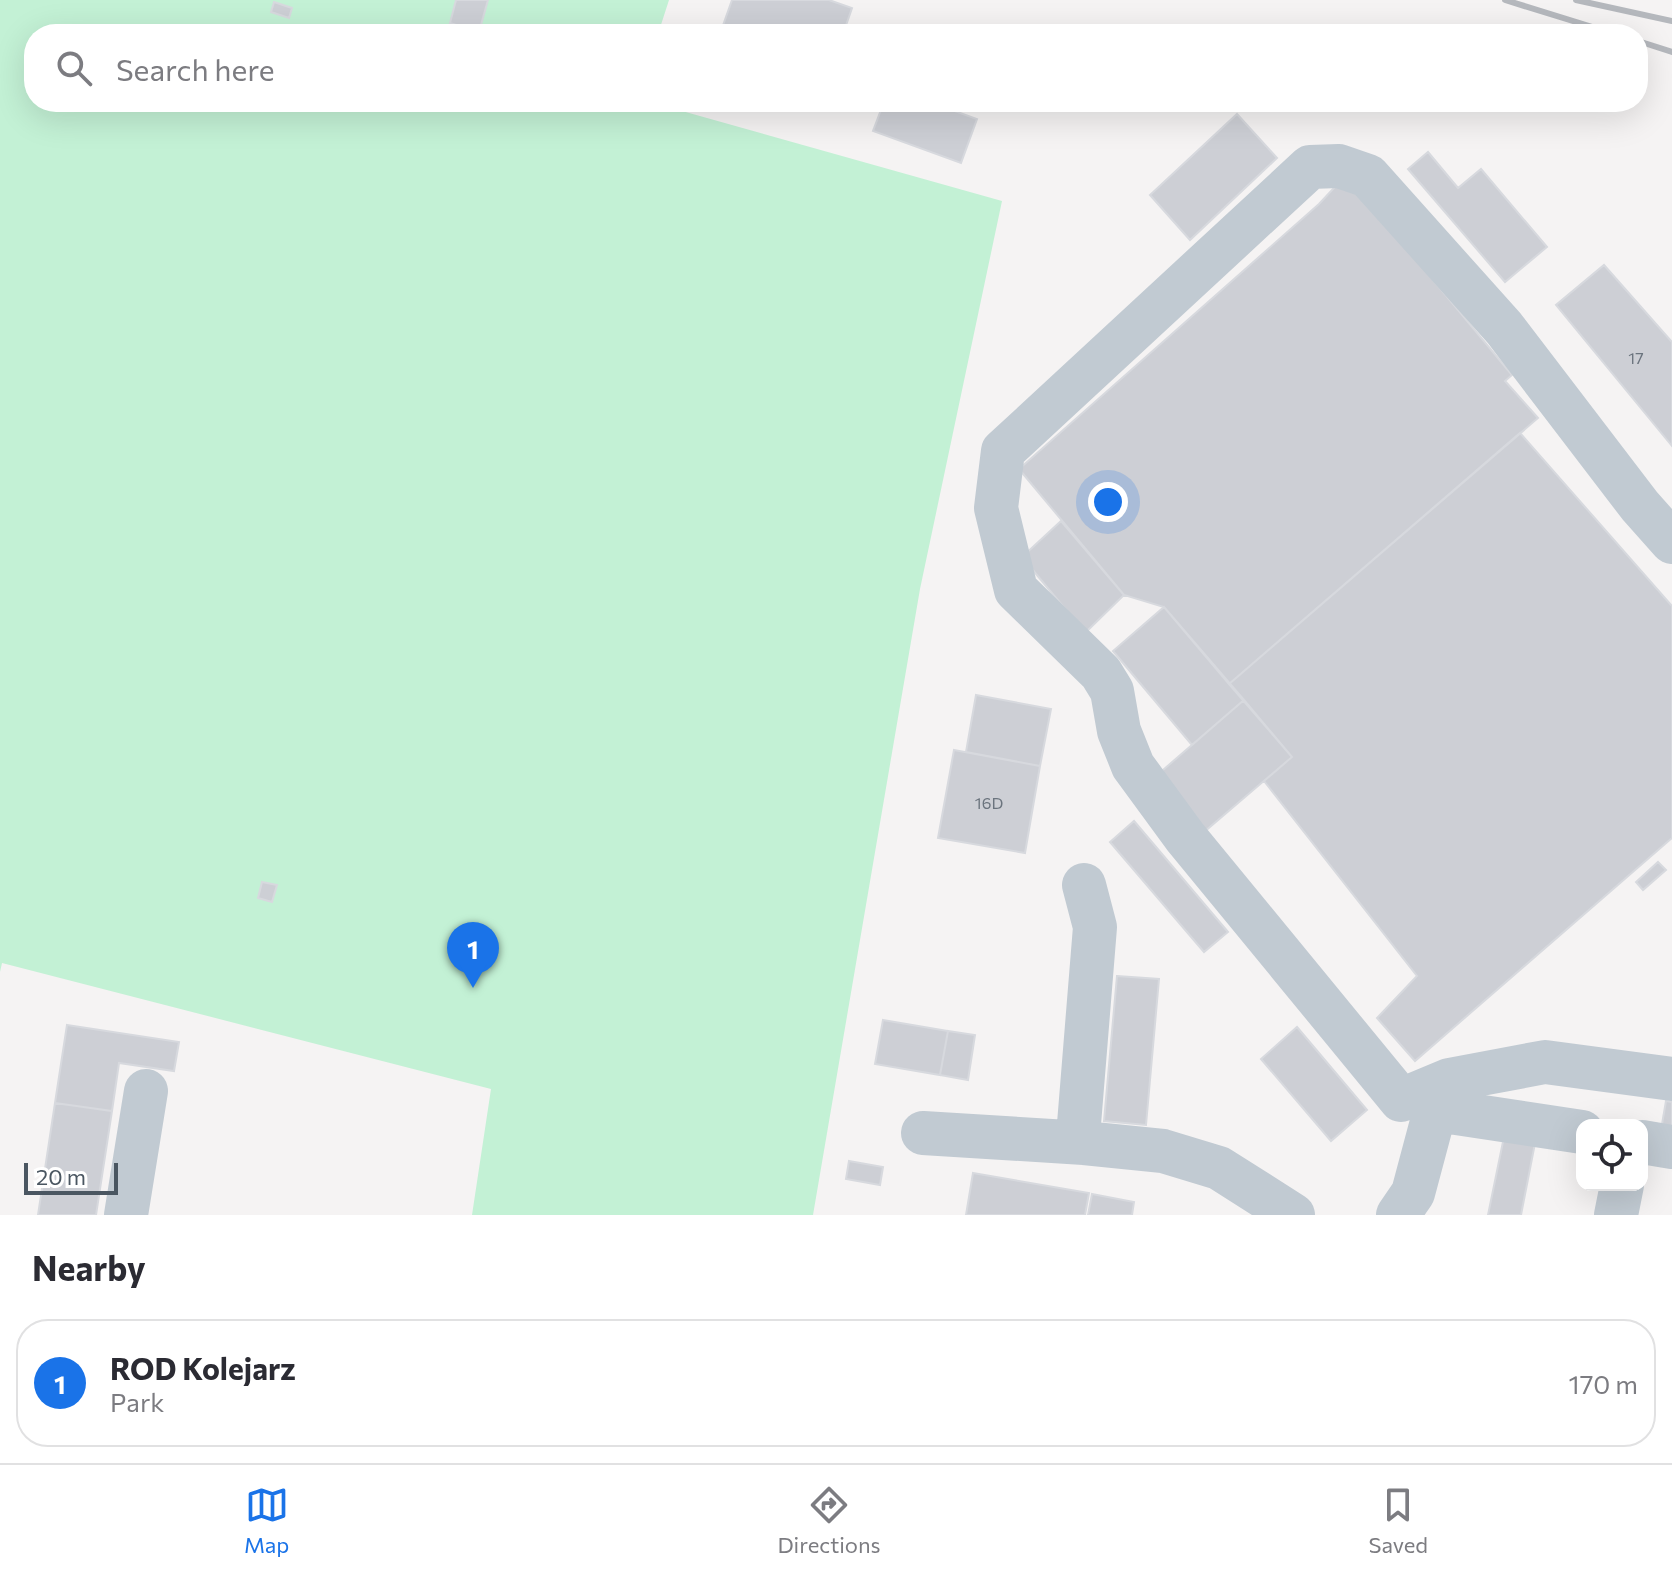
<!DOCTYPE html>
<html lang="en">
<head>
<meta charset="utf-8">
<style>
	:root { --surface:#fff; --page:#f2f2f3; --text:#2b2b33; --muted:#7c7c81; --line:#e1e1e2; --accent:#1a73e8 }
	body { margin:0; font-family:Commissioner,sans-serif; background:var(--page); color:var(--text) }
	.controls { position:absolute; right:24px; bottom:24px; display:grid; overflow:hidden; border-radius:16px; box-shadow:0 8px 32px #0002 }
	.controls button { width:72px; height:72px; display:grid; place-items:center; padding:0; border:0; border-bottom:2px solid var(--line); background:var(--surface); color:var(--text); font:40px sans-serif }
	.scale { position:absolute; left:24px; bottom:20px; width:94px; box-sizing:border-box; padding-left:8px; border:4px solid #4a5661; border-top:0; font-size:22px; line-height:28px; white-space:nowrap; color:#4a5661; -webkit-text-stroke:6px #fff; paint-order:stroke }
	.you { position:absolute; left:1108px; top:502px; width:28px; height:28px; margin:-20px; border:6px solid #fff; border-radius:50%; background:#1a73e8; box-shadow:0 0 0 12px #1a73e833 }
	.badge { display:grid; place-items:center; width:52px; height:52px; border-radius:50%; background:var(--accent); color:#fff; font-size:26px; font-weight:700 }
	.pin { position:absolute; translate:-50% -66px; filter:drop-shadow(0 2px 4px #0008) }
	.pin::after { content:''; position:absolute; top:42px; width:28px; height:24px; background:inherit; clip-path:polygon(0 0,100% 0,50% 100%) }
	.list { margin:0; padding:0; list-style:none }
	h2 { display:flex; justify-content:space-between; align-items:center; height:104px; margin:0; padding:0 32px; font-size:34px }
	h2 small { font-size:26px; font-weight:400; color:var(--muted) }
	.list li { display:grid; grid-template-columns:52px 1fr auto; gap:24px; align-items:center; box-sizing:border-box; height:128px; margin:0 16px 16px; padding:0 16px; border:2px solid var(--line); border-radius:32px }
	.list b { display:block; font-size:30px; white-space:nowrap }
	.list p { margin:0; font-size:26px; white-space:nowrap; color:var(--muted) }
	.list em { font-size:26px; font-style:normal; color:var(--muted) }
	.icon { flex:none; width:44px; height:44px; fill:none; stroke:currentColor; stroke-width:2; stroke-linecap:round; stroke-linejoin:round }
	.map { position:relative; flex:none; width:1672px; height:1215px; overflow:hidden }
	.search { position:absolute; background:var(--surface); box-shadow:0 8px 32px #0002; left:24px; right:24px; top:24px; height:88px; display:flex; align-items:center; gap:20px; box-sizing:border-box; padding:0 28px; border-radius:32px; color:var(--muted); font-size:30px }
	.sheet { height:248px; background:var(--surface) }
	nav { display:flex; justify-content:space-around; align-items:center; box-sizing:border-box; height:112px; border-top:2px solid var(--line); background:var(--surface); font-size:22px; color:var(--muted) }
	nav a { display:grid; justify-items:center; gap:4px }
	nav .on { color:var(--accent) }
	.map>svg:first-child { display:block }
	.green { fill:#c3f1d5 }
	.building { fill:#cdcfd5; stroke:#d7d9de; stroke-width:2 }
	.lines { fill:none; stroke-linecap:round; stroke-linejoin:round }
	.minor { stroke:#c1cad2; stroke-width:44 }
	.rail { stroke:#b5b8bd; stroke-width:6 }
	.labels { text-anchor:middle; dominant-baseline:central; stroke-width:8; stroke-linejoin:round; paint-order:stroke }
	.number-label { font-size:16px; fill:#6b747e }
</style>
</head>
<body>
<div class="map">
<svg width="1672" height="1215" viewBox="0 0 1672 1215">
	<rect width="100%" height="100%" fill="#f5f3f3"/>
	<!-- green -->
	<path class="green" d="M0 0H669L658 34H34V102H650L1002 201 920 589 813 1215H472L491 1089 2 963 0 972Z"/>
	<!-- building -->
	<path class="building" d="M456 0H488L479 32 450 23Z
		M732 0H829L852 8 843 34H720Z
		M274 2 292 8 289 18 271 12Z
		M884 102H930L977 119 961 163 873 131Z
		M1237 114 1277 158 1190 240 1150 195Z
		M1428 152 1458 188 1481 169 1547 247 1505 282 1408 169Z
		M1346 175 1512 375 1505 381 1538 418 1229 684 1164 607 1124 595 1019 469 1319 204Z
		M1604 265 1672 342V446L1556 305Z
		M1520 433 1672 606V838L1415 1061 1377 1018 1417 976 1264 781 1292 757 1229 684Z
		M1061 521 1124 595 1085 633 1022 557Z
		M1164 607 1244 700 1192 745 1113 651Z
		M976 695 1051 709 1040 766 966 752Z
		M1244 700 1292 757 1204 832 1156 776Z
		M954 750 1040 766 1025 853 938 838Z
		M1134 821 1228 932 1204 952 1110 842Z
		M1658 862 1666 870 1643 890 1636 882Z
		M262 882 277 885 272 902 258 898Z
		M454 938 469 941 466 956 451 953Z
		M1117 976 1159 979 1146 1125 1104 1121Z
		M883 1020 948 1031 940 1075 875 1064Z
		M67 1025 179 1042 174 1071 119 1063 112 1111 55 1103Z
		M1297 1027 1367 1110 1331 1141 1261 1059Z
		M948 1031 975 1035 968 1080 940 1075Z
		M1666 1101 1672 1102V1132L1661 1130Z
		M55 1103 112 1111 96 1215H38Z
		M1505 1132 1536 1138 1521 1215H1488Z
		M849 1161 883 1167 880 1185 846 1179Z
		M973 1173 1089 1193 1085 1215H966Z
		M1092 1194 1134 1202 1132 1215H1088Z"/>
	<g class="lines">
		<!-- minor -->
		<path class="minor" d="M1672 542 1640 506 1504 328 1368 176 1339 166 1310 167 1003 451 996 508 1016 590 1101 673 1112 691 1119 731 1133 766 1185 837 1401 1100 1449 1080 1545 1062 1672 1079
			M1084 885 1095 927 1079 1124 1084 1143 1163 1151 1219 1168 1293 1215
			M923 1133 1084 1143
			M1642 1142 1672 1147
			M126 1215 146 1091
			M1398 1215 1413 1193 1433 1118 1443 1111 1582 1132
			M1616 1215 1622 1185"/>
		<!-- rail -->
		<path class="rail" d="M1505 0 1615 34
			M1576 0 1672 21
			M1638 41 1672 52"/>
	</g>
	<g class="labels">
		<!-- number labels -->
		<g class="number-label">
			<text x="1636" y="357">17</text>
			<text x="989" y="802">16D</text>
		</g>
	</g>
</svg>
<div class="controls">
<button><svg class="icon" aria-label="locate" viewBox="0 0 24 24"><circle cx="12" cy="12" r="6"/><path d="M12 2v4M12 18v4M2 12h4M18 12h4"/></svg></button>
</div>
<div class="scale">20 m</div>
<div class="you"></div>
<div class="pin badge" style="left:473px;top:988px">1</div>
<div class="search"><svg class="icon" aria-label="search" viewBox="0 0 24 24"><circle cx="10" cy="10" r="6"/><path d="M15 15l6 6"/></svg>Search here</div>
</div>
<section class="sheet">
<h2>Nearby<small></small></h2>
<ul class="list">
<li><span class="badge">1</span><div><b>ROD Kolejarz</b><p>Park</p></div><em>170 m</em></li>
</ul>
</section>
<nav>
<a class="on"><svg class="icon" aria-label="map" viewBox="0 0 24 24"><path d="M3 6l6-2 6 2 6-2v14l-6 2-6-2-6 2zM9 4v14M15 6v14"/></svg>Map</a>
<a><svg class="icon" aria-label="directions" viewBox="0 0 24 24"><path d="M12 3l9 9-9 9-9-9zM9 14v-3h6M13 9l2 2-2 2"/></svg>Directions</a>
<a><svg class="icon" aria-label="saved" viewBox="0 0 24 24"><path d="M7 4h10v16l-5-4-5 4z"/></svg>Saved</a>
</nav>
</body>
</html>
